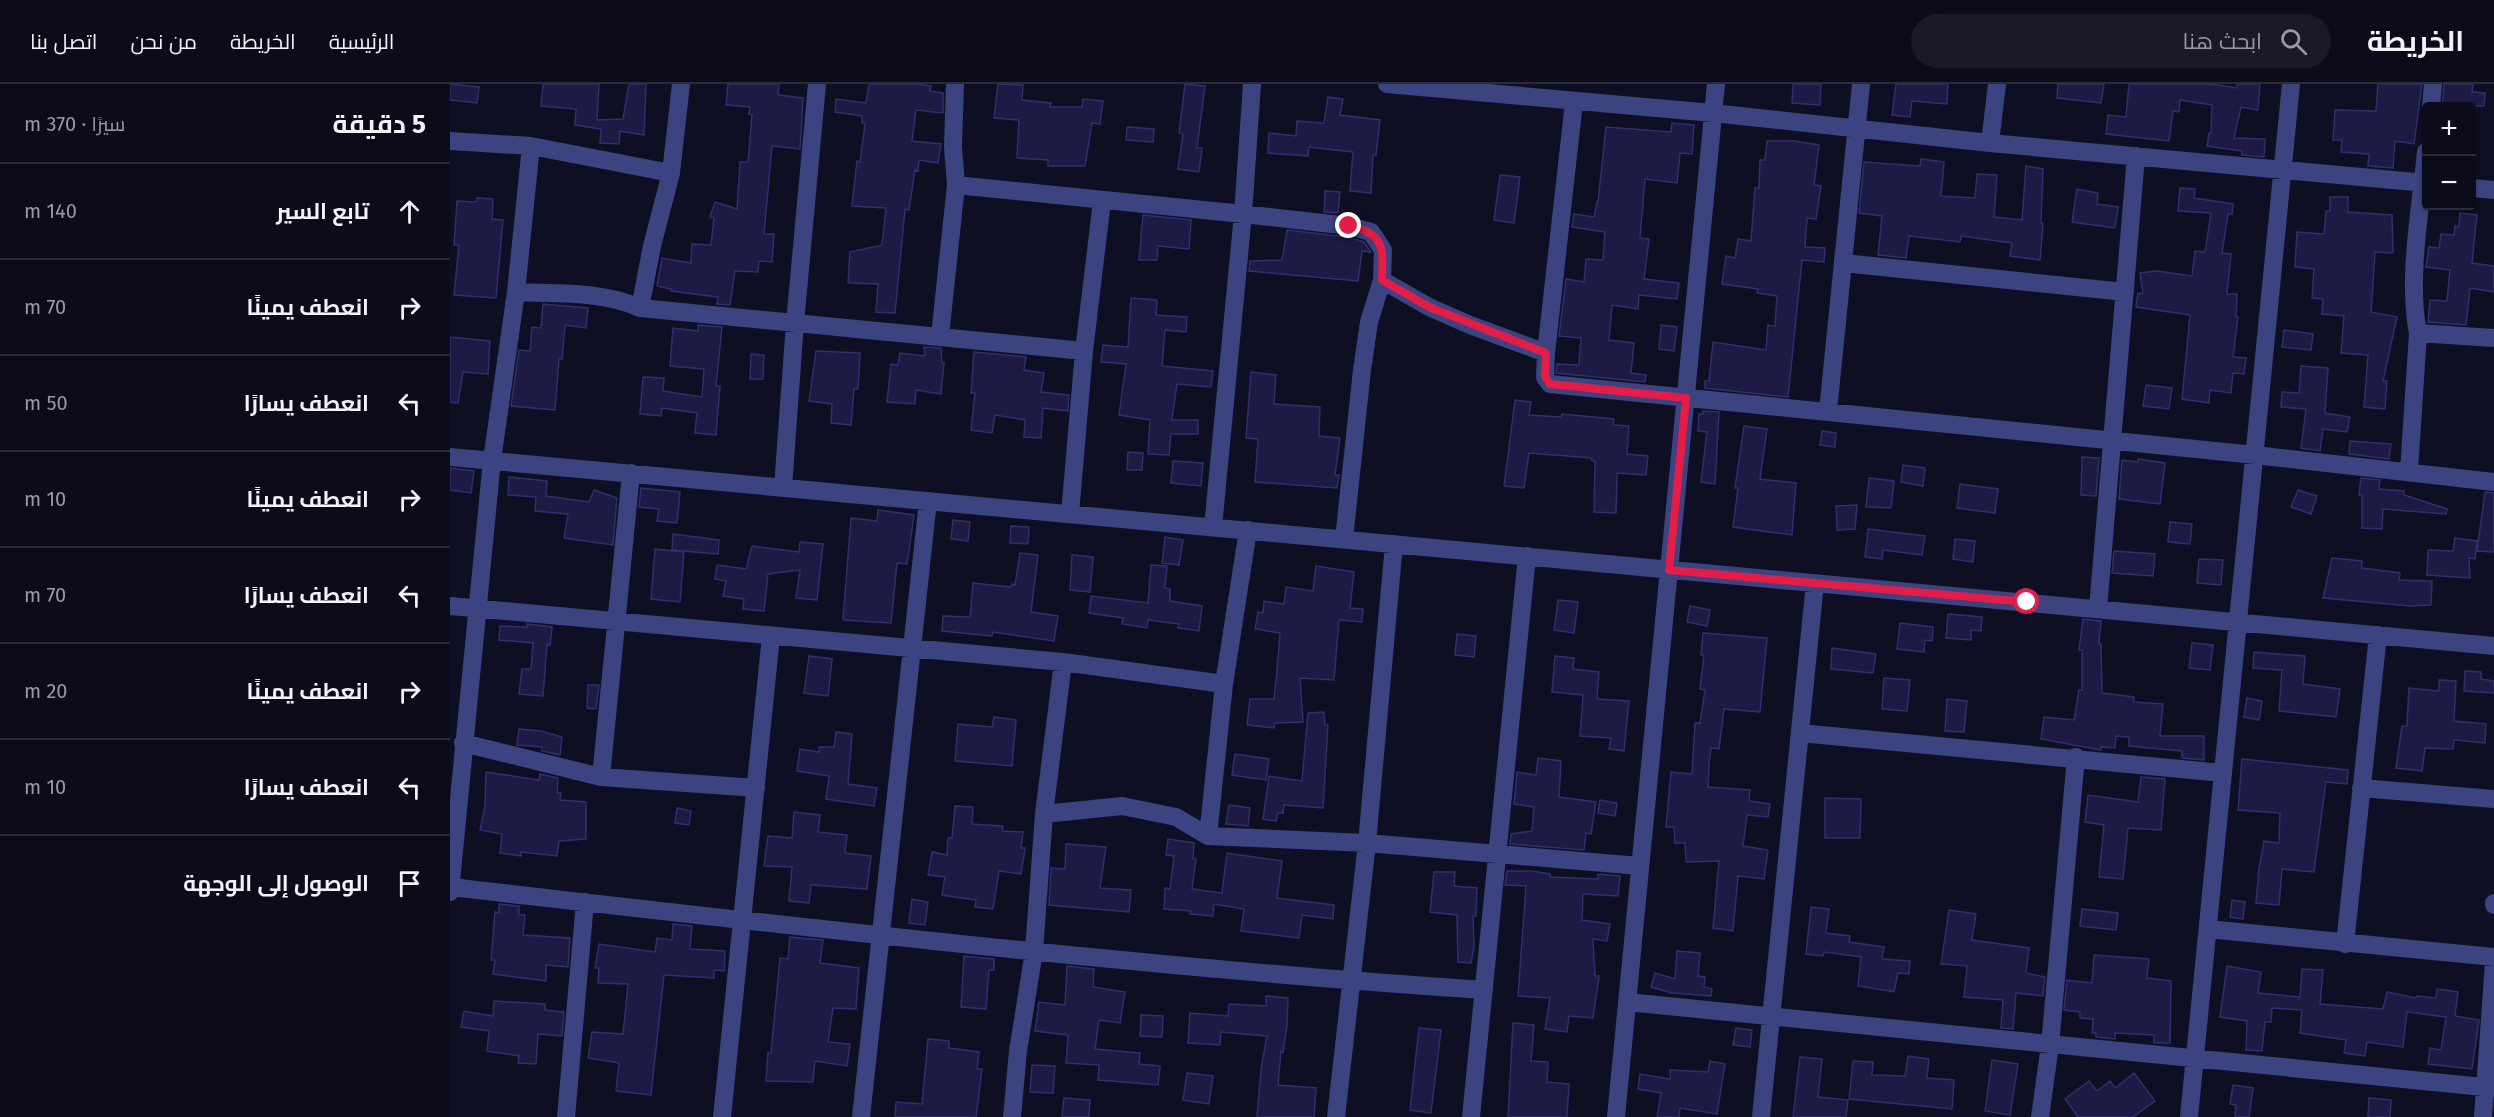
<!DOCTYPE html>
<html lang="ar">
<head>
<meta charset="utf-8">
<style>
	:root { --surface:#0b0b1a; --page:#191927; --text:#f1f3f6; --muted:#9a9ba2; --line:#2b2b39 }
	body { margin:0; font-family:"Fira Sans",Cairo,sans-serif; background:var(--page); color:var(--text); direction:rtl }
	.controls { position:absolute; right:18px; top:18px; display:grid; overflow:hidden; border-radius:6px; box-shadow:0 2px 4px #0004 }
	.controls button { width:54px; height:54px; display:grid; place-items:center; padding:0; border:0; border-bottom:2px solid var(--line); background:var(--surface); color:var(--text); font:30px sans-serif }
	.stop { position:absolute; width:18px; height:18px; margin:-14px; border:4px solid #e11d48; border-radius:50%; background:#fff }
	.stop.end { background:#e11d48; border-color:#fff; box-shadow:0 2px 6px #0008 }
	.list { margin:0; padding:0; list-style:none }
	h2 { display:flex; justify-content:space-between; align-items:center; height:78px; margin:0; padding:0 24px; font-size:26px }
	h2 small { font-size:20px; font-weight:400; color:var(--muted) }
	.list li { display:grid; grid-template-columns:39px 1fr auto; gap:18px; align-items:center; box-sizing:border-box; height:96px; padding:0 24px; border-top:2px solid var(--line) }
	.list b { display:block; font-size:22px; white-space:nowrap }
	.list em { font-size:20px; font-style:normal; color:var(--muted) }
	.icon { flex:none; width:33px; height:33px; fill:none; stroke:currentColor; stroke-width:2; stroke-linecap:round; stroke-linejoin:round }
	.map { position:relative; flex:none; width:2044px; height:1033px; overflow:hidden; direction:ltr }
	header { display:flex; align-items:center; gap:36px; box-sizing:border-box; height:84px; padding:0 30px; background:var(--surface); border-bottom:2px solid var(--line) }
	header strong { font-size:28px }
	nav { display:flex; gap:33px; margin-inline-start:auto; font-size:21px }
	.search { width:420px; height:54px; background:var(--page); display:flex; align-items:center; gap:15px; box-sizing:border-box; padding:0 21px; border-radius:33px; color:var(--muted); font-size:22px }
	main { display:flex }
	aside { flex:1; background:var(--surface) }
	.map>svg:first-child { display:block }
	.building { fill:#1d1b43; stroke:#302e6e; stroke-width:1.5 }
	.lines { fill:none; stroke-linecap:round; stroke-linejoin:round }
	.minor { stroke:#3b4480; stroke-width:18 }
	.route { stroke:#e11d48; stroke-width:8 }
</style>
</head>
<body>
<header>
<strong>الخريطة</strong>
<div class="search"><svg class="icon" aria-label="search" viewBox="0 0 24 24"><circle cx="10" cy="10" r="6"/><path d="M15 15l6 6"/></svg>ابحث هنا</div>
<nav><a>الرئيسية</a><a>الخريطة</a><a>من نحن</a><a>اتصل بنا</a></nav>
</header>
<main>
<div class="map">
<svg width="2044" height="1033" viewBox="0 0 2044 1033">
	<rect width="100%" height="100%" fill="#0f0f23"/>
	<!-- building -->
	<path class="building" d="M0 0 29 3 27 19 0 16Z
		M93 0H149L147 36 173 35 179 0H196L194 51 170 47 169 60 150 59 151 45 125 41 126 25 91 22Z
		M278 0H329L328 11 353 14 350 65 322 62 314 150H324L322 178 309 177 308 188 285 187 280 221 267 220 268 213 221 207V205L207 202 212 174 241 179 242 160 261 161 264 134 260 133 265 118 287 125 290 78H298L302 31 299 30 300 23 276 21Z
		M419 0H467L481 2 480 7 493 9V29L466 26 462 57 491 60 488 79 469 76 468 87 465 86 459 126 455 125 445 229 426 228 428 200 398 199 400 168 432 161 436 124 402 122 407 77 410 78 415 40 412 39V32L385 28 386 15 416 19Z
		M548 0 573 1 572 16 601 19 600 23H632L633 15 653 17 650 40 642 39 635 82H598V76L567 74 569 36 544 34Z
		M735 0 755 2 747 64H752L749 88 728 85 733 50 729 49Z
		M1343 0H1371L1370 21 1342 19Z
		M1446 0H1498L1497 20 1462 17 1460 33 1442 31Z
		M1608 0H1654L1651 19 1607 14Z
		M1679 0H1760L1787 4V0H1810L1808 26 1791 23 1784 54 1815 55 1814 73 1792 71V67L1757 62 1759 49H1761L1762 21 1730 16 1729 28 1723 27 1719 57 1656 50 1658 31 1676 33Z
		M1928 0H1972L1964 60 1945 57 1943 84 1918 82 1919 70 1891 68 1892 56H1883L1885 26 1926 27Z
		M1994 0H2023L2022 8 2035 9 2034 22H1992Z
		M878 13 893 15 890 31 930 36 926 71H923L921 109 900 107 903 68 859 63 858 72 818 69 819 49 846 52 847 37 874 39Z
		M1222 39 1244 41 1242 70 1230 69 1227 99 1195 95 1190 154 1199 155 1194 195 1229 199 1227 215 1189 211 1188 225 1162 221 1159 256 1184 259 1181 289 1196 291 1195 298 1106 289 1107 280 1129 281 1131 254 1109 252 1116 195 1134 198 1136 175 1153 176 1155 148 1122 143 1124 130 1144 133 1147 118H1148L1156 43 1221 48Z
		M677 43 704 45 703 58 676 56Z
		M1317 57H1344L1369 61 1364 101 1371 102 1366 135 1357 134 1355 163 1375 164 1374 178 1352 176 1338 313 1255 304V297H1259L1263 258 1316 266 1318 241 1325 242 1327 212 1307 209 1308 205 1272 200 1276 172 1285 174 1288 155 1301 157 1305 104H1309L1310 76H1315Z
		M1471 75 1494 78 1491 112 1525 114 1527 90 1547 91 1544 133 1572 136 1576 82 1593 85 1591 139 1593 140 1590 176 1560 172 1562 159 1511 152 1510 158 1459 152 1456 174 1428 171 1432 132 1409 129 1414 78 1470 82Z
		M1050 91 1070 93 1064 139 1044 136Z
		M1730 104 1745 105 1744 114 1783 120 1782 130H1778L1772 169 1781 170 1777 210H1787L1786 233H1788L1783 273 1796 274 1794 290 1783 289 1781 309 1760 306 1759 319 1732 315 1740 231 1686 223 1688 209 1693 210 1690 189 1707 187 1742 192 1745 167 1755 168 1761 129 1728 127Z
		M1627 105 1648 109 1647 120 1668 123 1665 144 1622 138Z
		M875 107 890 108 888 129 874 128Z
		M1880 113H1898V128L1942 131 1943 169 1925 168 1921 228 1947 233 1933 297H1937L1935 325 1914 323 1918 271 1891 269 1894 232 1872 230 1873 215 1862 214 1864 185 1845 183 1847 148 1874 150 1876 127H1880Z
		M27 114 43 115 42 135 53 136 46 214 4 211 9 161H4L7 117 26 118Z
		M2010 129 2027 131 2022 179 2044 182V208L2020 204 2016 241 1978 238 1980 216 1997 217 2000 186 1976 183 1979 163 1989 164 1991 150 2004 151 2005 142 2009 143Z
		M693 131 741 136 739 165 708 162 707 176H689Z
		M837 146 897 153 914 158 921 168 912 167 908 197 799 187 800 177 832 176Z
		M681 214 707 216 706 231 737 233 736 248 715 246 712 282 763 287 761 303 727 300 722 336H748V350H721L719 371 698 370 700 336 669 331 676 280 651 278 653 261 678 263Z
		M93 220 138 224 136 244 115 241 112 275H109L105 326 61 322 69 266 80 267 82 243 91 244Z
		M248 241 272 243 266 302H270L266 351 245 349 247 329 212 324 211 332 190 330 193 293 214 294 213 307 252 313 254 285 220 282 223 244 248 247Z
		M1211 241 1227 243 1224 267 1209 265Z
		M1834 246 1863 250 1861 266 1832 263Z
		M0 253 40 257 38 290 13 288 8 319 0 318Z
		M474 263 491 264 492 279H494L491 310 466 306 465 320 437 318 441 280 448 281 450 269 475 272Z
		M366 267 410 269 408 305H404L401 341 381 339 382 320 359 317Z
		M524 268 576 273 574 286 594 289 591 308 619 311 618 327 593 324 591 354 574 353 575 336 545 331 542 349 521 346 525 309H521Z
		M301 270 314 271 313 295H300Z
		M1851 282 1878 284 1875 329 1900 333 1897 348 1873 345 1870 367 1851 364 1856 325 1831 323 1832 308 1849 309Z
		M801 288 826 291 824 320 870 323 869 352 890 354 885 391H889L887 404 805 398 808 355 796 354Z
		M1696 301 1722 304 1719 325 1693 322Z
		M1065 316 1081 318 1079 331 1111 333 1112 330 1164 335 1163 341 1179 342 1177 370 1198 372 1196 391 1167 389 1166 429 1144 428 1145 377H1142V374L1079 369 1074 404 1054 402Z
		M1253 327 1269 328 1265 400 1251 398 1257 348 1248 347 1249 330H1253Z
		M1294 342 1317 345 1310 395 1346 399 1342 451 1283 443 1288 404H1285Z
		M1372 347 1386 349 1385 363 1370 361Z
		M1900 357 1941 360 1939 375 1899 370Z
		M678 368 693 369 692 386H677Z
		M1632 373 1649 374 1646 412 1631 411Z
		M1688 375 1715 379 1710 420 1669 415 1672 376 1688 378Z
		M723 377 753 379 751 402 721 399Z
		M1453 381 1475 384 1473 402 1451 398Z
		M0 384 24 387 21 409 0 406Z
		M59 393 97 397 96 412 139 418 144 406 167 414 163 461 114 454 118 430 85 427 86 413 58 411Z
		M1419 394 1444 397 1441 424 1416 423Z
		M1911 394 1930 396 1929 405 1954 407V411L1997 425 1996 430 1933 425 1932 445 1912 444V411H1909Z
		M1510 400 1548 405 1545 429 1507 424Z
		M191 404 230 408 227 439 207 437 209 425 189 423Z
		M1848 406 1867 412 1861 430 1841 423Z
		M2035 408 2044 409V468L2027 467Z
		M1407 421 1405 445 1387 446 1386 422Z
		M428 426 464 431 457 480 447 479 441 539 393 536 401 434 427 437Z
		M503 436 520 438 518 457 501 455Z
		M1720 438 1742 440 1740 460 1718 458Z
		M561 442 579 443 578 460 560 459Z
		M1418 445 1475 452 1472 471 1433 466 1432 475 1415 473Z
		M223 450 269 456 268 470 222 466Z
		M715 453 733 456 729 481 712 479Z
		M2005 454 2027 457 2025 475 2019 474 2020 494 1977 491 1978 466 2003 467Z
		M1505 455 1525 457 1523 478 1503 475Z
		M350 458 373 460 367 516 346 514 350 486 318 490 314 527 293 525 294 515 273 512 276 497 265 495 267 481 296 485 302 462 349 468Z
		M205 465 234 468 230 518 201 515Z
		M1664 467 1705 470 1703 492 1662 489Z
		M570 469 588 471 581 528 608 532 604 557 543 548 542 552 492 547 493 532 520 533 523 499 561 503 562 500 565 501Z
		M622 471 643 473 640 508 620 506Z
		M1882 474 1912 477V484L1950 489 1949 496 1982 497 1981 521 1960 522 1873 514Z
		M1749 475 1773 476 1771 501 1747 499Z
		M701 481 717 482 715 504 720 505V517L752 522 749 547 728 544 729 540 698 536 697 544 672 540 673 534 639 529 641 512 698 519Z
		M866 482 904 488 900 524 913 525 912 538 889 536 884 596 850 594 853 638 825 639 824 644 797 641 800 615H824L827 586 830 549 805 545 808 528 813 529 814 517 834 520 836 503 863 507Z
		M1108 516 1128 518 1124 549 1104 546Z
		M1240 522 1260 526 1257 542 1237 538Z
		M1498 530 1532 533 1531 547 1521 546V556L1496 554Z
		M1633 535 1651 537 1649 559 1651 560 1652 609 1684 613V618L1713 620 1710 652H1754V676L1732 674V667L1679 662V653L1666 652 1665 664 1651 663V666L1591 655 1594 633 1624 636 1629 606H1632V566H1629Z
		M1450 539 1483 543 1482 557 1475 556 1474 568 1447 565Z
		M77 540 102 543 100 561 97 560 93 612 69 610 72 585H81L83 559 49 556 50 542 77 543Z
		M1253 549 1317 554 1310 628 1274 625 1269 665 1261 664 1259 680 1258 703 1300 706 1299 717 1320 720 1318 733 1297 731 1293 762 1318 766 1314 795 1288 792 1283 847 1263 844 1269 777 1236 778 1235 759H1225L1224 743H1216L1221 688 1242 690 1245 639H1250L1255 606 1250 605 1254 571H1251Z
		M1007 550 1026 552 1024 573 1005 571Z
		M1742 559 1763 561 1760 586 1739 584Z
		M1382 564 1426 570 1423 589 1381 585Z
		M1804 568 1855 572 1853 600 1890 605 1886 633 1829 627 1832 586 1803 584Z
		M359 572 382 575 378 612 354 609Z
		M1105 572 1124 574 1123 585 1149 588 1147 615 1179 617 1174 667 1159 665 1161 654 1130 652 1133 611 1102 608Z
		M2015 587 2031 588V595L2044 597V609L2014 607Z
		M1434 594 1460 596 1457 627 1432 625Z
		M1989 596 2006 597 2004 637 2036 640 2035 659 2004 656 2003 665 1975 664 1972 687 1946 684 1952 642H1957L1959 604 1989 607Z
		M138 601H149L146 625 137 624Z
		M1797 614 1812 617 1809 636 1794 633Z
		M1497 615 1517 617 1514 648 1495 647Z
		M874 628 875 641H878L873 724 834 721 833 729H828L826 737 813 735 819 692 852 697 858 629Z
		M544 633 566 636 562 682 505 677 508 640 542 643Z
		M69 645 91 647 112 653 110 671 92 667V663L67 661Z
		M386 648 402 650 398 700 427 704 424 722 376 715 379 692 347 687 350 665 369 668V663H384Z
		M785 670 819 675 816 696 782 691Z
		M1088 674 1111 677 1109 713 1146 718 1141 750 1136 749 1134 766 1060 760 1061 750 1082 747 1084 723 1064 720 1067 688 1086 691Z
		M1792 675 1898 686 1897 700 1876 698 1864 788 1832 785 1829 821 1806 819 1809 784 1814 757 1829 759 1830 729 1788 726Z
		M36 688 89 696 90 690 108 694 107 709H111L110 716 136 718V755L109 757 107 772 71 768V772L50 769 52 750 30 746 35 722Z
		M1691 693 1715 695 1711 746 1678 744 1673 795 1649 793 1654 741 1635 738 1638 711 1688 718Z
		M1375 714 1411 715 1410 754H1375Z
		M1150 716 1167 719 1165 732 1148 729Z
		M779 721 800 724 798 742 776 740Z
		M505 722 523 723 522 740 553 742 552 747 573 748 571 764H575L571 790 549 787 543 825 525 823 526 816 492 811 495 793 478 791 482 768 497 771 498 754H502Z
		M227 724 241 727 239 741 225 739Z
		M344 728 370 731 368 748 397 751 395 769 421 772 417 805 361 801 359 819 339 817 342 783 314 782 318 752 342 754Z
		M718 755 744 759 743 775H746L742 805 772 809 777 769 832 777 827 814 884 821 883 835 852 831 849 854 791 847 794 825 764 820 763 832 740 830 741 827 714 825 715 804 720 805 724 772 716 771Z
		M616 760 656 763 650 804 681 806 679 828 599 821 601 784 615 785Z
		M1057 787H1082L1100 790V793L1148 795V790L1170 792 1168 812 1133 810 1132 836 1160 840 1157 857 1143 855 1145 892H1149L1143 934 1119 932 1117 948 1095 945 1100 914 1068 912 1076 802 1055 801Z
		M984 788H1005L1004 802 1027 804 1026 832H1023L1024 862 1021 879 1008 878 1007 831 980 828Z
		M462 815 478 818 475 841 459 839Z
		M1782 816 1795 818 1793 835 1780 833Z
		M49 820 69 822V831H75L73 851 120 854 118 883 96 881V897L43 890 45 876H41L45 828 49 829Z
		M1361 823 1379 825 1376 849 1400 852 1399 858 1434 863 1432 875 1460 877 1459 890 1448 889 1444 908 1408 902 1411 873 1374 868 1373 872 1356 870Z
		M1632 825 1668 829 1666 846 1630 842Z
		M1499 826 1526 830 1522 856 1579 864 1576 889 1595 893 1593 912 1566 909 1563 945 1551 944 1553 916 1514 913 1517 882 1491 880Z
		M223 840 242 842 240 865 275 867 274 887 264 886V894L214 891 201 1011 166 1007 169 979 138 974 142 948 173 950 178 900 148 899 149 884H145L149 860 205 868 207 854 222 856Z
		M340 853 373 856 370 879 409 884 406 925 383 924 378 958 400 960 397 982 365 977 363 998 316 997 318 969H321L330 874 338 875Z
		M1227 867 1250 869 1248 892 1255 893 1254 903 1262 905 1261 912 1222 909 1201 903 1205 889 1225 895Z
		M1644 871 1699 875 1697 894 1721 897 1720 959H1704V951L1665 949V955L1646 953V949H1642L1643 935 1630 934V928L1614 926 1617 896 1642 899Z
		M514 872 544 875V886H539L536 925 511 923Z
		M617 882 644 885 643 903 675 908 670 939 649 936 645 965 690 969 689 980 710 982 708 1001 648 996 649 981 616 979 618 951 585 947 589 918 615 921Z
		M1777 882 1811 888 1808 909 1850 913 1852 885 1873 886 1870 920 1933 925 1937 908 1966 914 1967 912 1986 914 1987 905 2008 908 2005 932 2029 936 2022 985 1978 980 1980 964 1991 966 1996 933 1957 928 1953 963 1917 958 1915 972 1894 969 1896 956 1850 949 1852 926 1822 924 1821 938H1815L1812 967 1796 966 1797 937 1770 933Z
		M816 912 838 914 837 942 833 968 831 967 828 1001 866 1004 864 1033H807L811 985 817 952 771 948 770 961 738 959 740 929 778 932 779 920 816 922Z
		M44 917 95 920V926L114 928 112 952 88 950 86 980 68 979 69 972 37 967 39 947 11 943 14 927 43 932Z
		M691 931 713 932 712 953 690 952Z
		M1063 939 1084 941 1081 977 1098 978 1097 998 1119 1000 1117 1033H1058Z
		M969 944 991 946 981 1029 960 1026Z
		M1286 944 1302 946 1300 963 1283 961Z
		M478 955 499 957V964L529 968 527 985H532L526 1033H445L446 1018 472 1020Z
		M1458 972 1479 975 1477 994 1504 996 1502 1025 1399 1015 1403 977 1423 978 1422 991 1455 992Z
		M1350 973 1372 975 1368 1013 1398 1016 1396 1033H1343Z
		M1542 976 1568 980 1560 1031 1535 1027Z
		M1260 977 1275 980 1267 1030 1230 1024 1229 1033H1207L1211 1009 1188 1005 1190 990 1220 995V986L1258 988Z
		M582 981 605 982 603 1009 580 1008Z
		M737 989 763 992 759 1020 733 1016Z
		M1684 989 1705 1017 1683 1033H1628L1615 1015 1639 997 1647 1007 1660 997 1665 1004Z
		M1783 1001 1803 1004 1799 1033H1785L1786 1021 1780 1020Z
		M614 1014 640 1016 639 1033H612Z
		M1919 1014 1941 1016 1940 1033H1918Z"/>
	<g class="lines">
		<!-- minor -->
		<path class="minor" d="M937 0 1263 29 1540 59 1976 99
			M1124 18 1096 269 1095 293 1100 300 1805 371 2044 398
			M1981 22 1983 0
			M0 57 81 62 221 89
			M1540 59 1547 0
			M506 101 793 130 899 142 921 148 933 166 932 196 919 238 912 286 894 455
			M2022 104 2044 106
			M1393 179 1675 208
			M932 196 979 223 1020 241 1096 269
			M66 208C107 210 153 207 190 224L634 267
			M190 224 202 162 221 89 231 0
			M1968 249 2044 254
			M490 252 506 101 503 63 505 0
			M1378 327 1411 0
			M0 373 2044 562
			M1959 387 1968 249C1957 194 1971 124 1976 68
			M333 403 345 239 367 0
			M620 430 634 267 652 117
			M763 443 793 130 802 0
			M0 522 613 578 774 600
			M1648 525 1686 72
			M1350 649 1773 689
			M13 659 151 693 306 704
			M151 693 181 389
			M1911 704 2044 715
			M594 730 672 722 726 733 758 752 917 759 1190 782
			M758 752 774 600 798 446
			M0 803C344 842 688 883 1034 906
			M0 808 42 376 66 208 81 62
			M2044 819V821
			M1758 845 2044 873
			M1895 860 1928 551
			M1177 918 2044 1004
			M116 1033 135 818
			M272 1033 321 552
			M411 1033 478 417
			M562 1033 568 967 584 867 594 730 613 578
			M886 1033 917 759 944 460
			M1021 1033 1077 472
			M1166 1033 1266 0
			M1311 1033 1365 499
			M1590 1033 1600 961 1626 673
			M1739 1033 1841 0
			M2033 1033 2044 879"/>
	</g>
	<g class="lines">
		<!-- route -->
		<path class="route" d="M899 142C935 149 933 164 932 196L979 223 1096 269 1095 293 1100 300 1236 314 1219 486 1577 518"/>
	</g>
</svg>
<div class="controls">
<button>+</button>
<button>−</button>
</div>
<div class="stop" style="left:1577px;top:518px"></div>
<div class="stop end" style="left:899px;top:142px"></div>
</div>
<aside>
<h2>5 دقيقة<small>سيرًا · 370 m</small></h2>
<ul class="list">
<li><svg class="icon" aria-label="ahead" viewBox="0 0 24 24"><path d="M12 20V5M6 11l6-6 6 6"/></svg><div><b>تابع السير</b></div><em>140 m</em></li>
<li><svg class="icon" aria-label="right" viewBox="0 0 24 24"><path d="M7 20v-9h11M14 6l5 5-5 5"/></svg><div><b>انعطف يمينًا</b></div><em>70 m</em></li>
<li><svg class="icon" aria-label="left" viewBox="0 0 24 24"><path d="M17 20v-9H6M10 6l-5 5 5 5"/></svg><div><b>انعطف يسارًا</b></div><em>50 m</em></li>
<li><svg class="icon" aria-label="right" viewBox="0 0 24 24"><path d="M7 20v-9h11M14 6l5 5-5 5"/></svg><div><b>انعطف يمينًا</b></div><em>10 m</em></li>
<li><svg class="icon" aria-label="left" viewBox="0 0 24 24"><path d="M17 20v-9H6M10 6l-5 5 5 5"/></svg><div><b>انعطف يسارًا</b></div><em>70 m</em></li>
<li><svg class="icon" aria-label="right" viewBox="0 0 24 24"><path d="M7 20v-9h11M14 6l5 5-5 5"/></svg><div><b>انعطف يمينًا</b></div><em>20 m</em></li>
<li><svg class="icon" aria-label="left" viewBox="0 0 24 24"><path d="M17 20v-9H6M10 6l-5 5 5 5"/></svg><div><b>انعطف يسارًا</b></div><em>10 m</em></li>
<li><svg class="icon" aria-label="arrive" viewBox="0 0 24 24"><path d="M6 21V4h12l-3 4 3 4H6"/></svg><div><b>الوصول إلى الوجهة</b></div></li>
</ul>
</aside>
</main>
</body>
</html>
